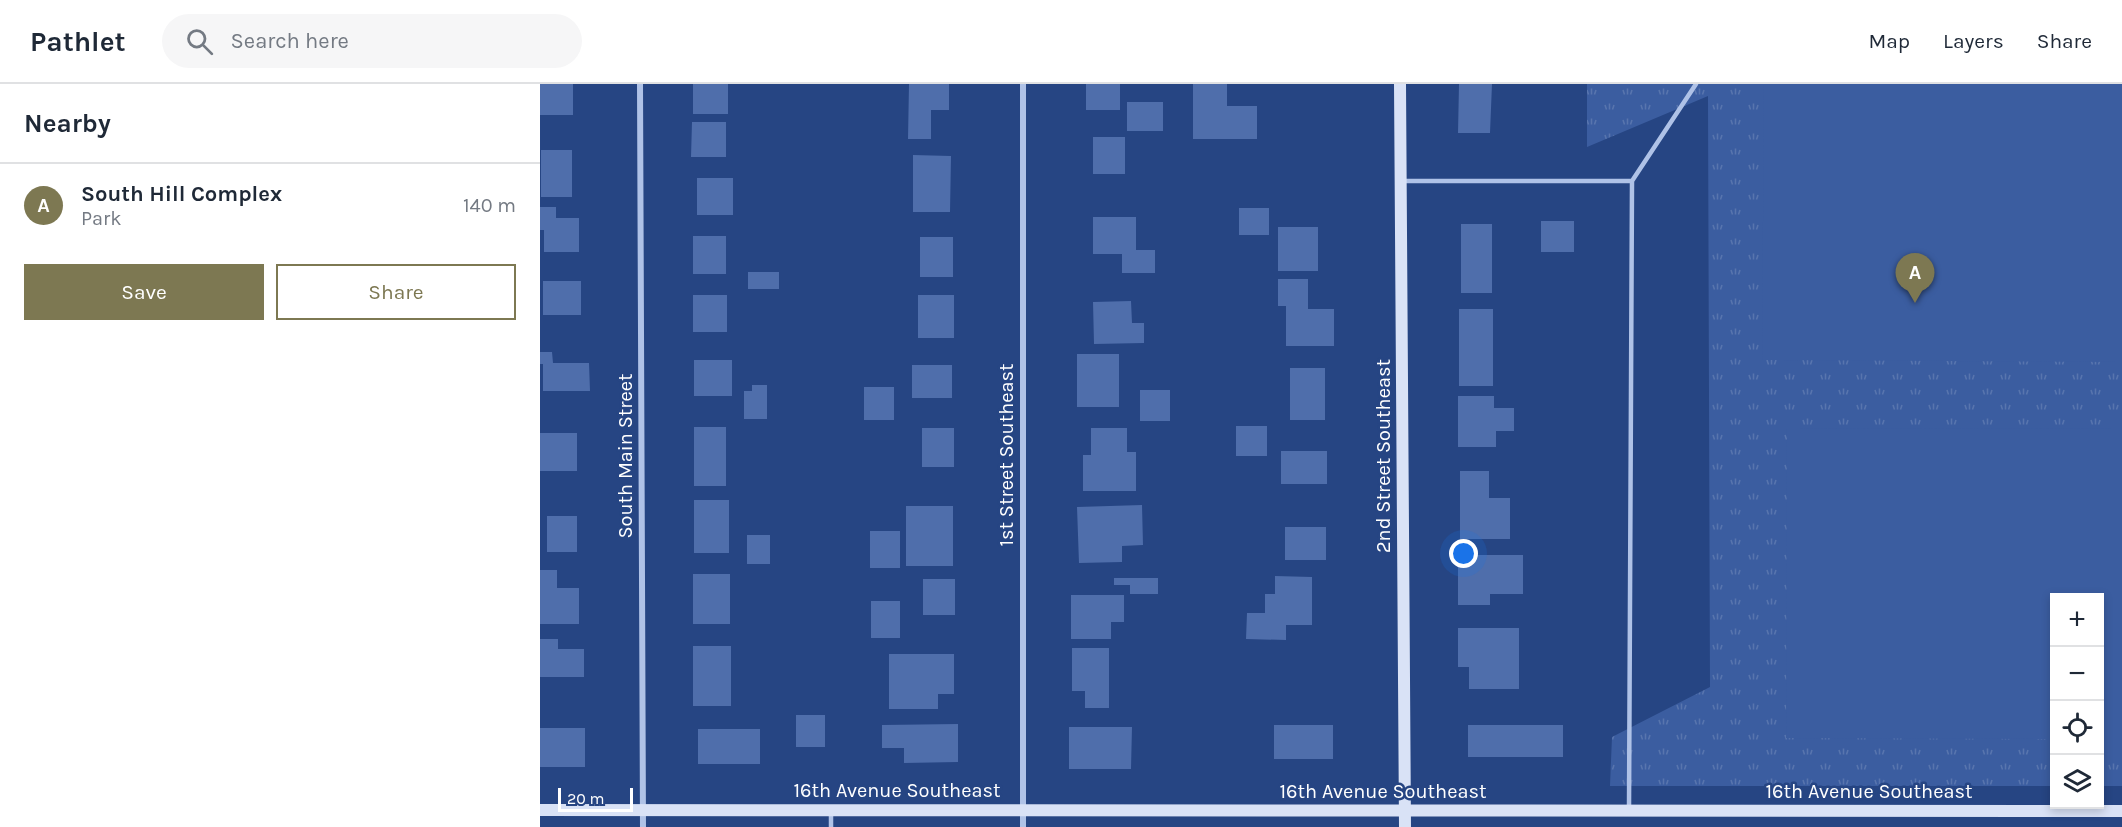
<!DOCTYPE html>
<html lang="en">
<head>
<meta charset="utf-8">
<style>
	:root { --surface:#fff; --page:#f6f6f7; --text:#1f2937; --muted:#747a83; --line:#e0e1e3; --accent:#7d7852 }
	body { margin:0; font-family:Karla,sans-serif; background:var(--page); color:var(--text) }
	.controls { position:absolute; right:18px; bottom:18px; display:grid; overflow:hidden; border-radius:0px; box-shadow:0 3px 9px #0003 }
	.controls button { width:54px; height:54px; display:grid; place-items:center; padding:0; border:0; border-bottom:2px solid var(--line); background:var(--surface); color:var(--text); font:30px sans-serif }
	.scale { position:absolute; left:18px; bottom:15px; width:75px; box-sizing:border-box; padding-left:6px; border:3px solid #fff; border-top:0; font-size:16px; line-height:21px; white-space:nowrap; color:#fff; -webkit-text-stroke:4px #264583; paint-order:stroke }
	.you { position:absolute; left:924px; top:470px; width:21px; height:21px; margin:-15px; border:4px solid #fff; border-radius:50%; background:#1a73e8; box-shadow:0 0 0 9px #1a73e833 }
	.badge { display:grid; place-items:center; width:39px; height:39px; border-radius:50%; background:var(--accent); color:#fff; font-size:20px; font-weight:700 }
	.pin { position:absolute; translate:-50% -50px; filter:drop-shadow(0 2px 3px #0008) }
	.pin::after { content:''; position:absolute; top:32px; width:21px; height:18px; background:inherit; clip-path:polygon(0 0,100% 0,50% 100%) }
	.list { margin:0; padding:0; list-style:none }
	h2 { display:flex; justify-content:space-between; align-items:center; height:78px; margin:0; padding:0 24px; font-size:26px }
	h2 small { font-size:20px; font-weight:400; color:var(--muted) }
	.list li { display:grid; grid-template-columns:39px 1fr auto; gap:18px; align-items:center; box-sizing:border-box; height:84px; padding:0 24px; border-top:2px solid var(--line) }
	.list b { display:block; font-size:22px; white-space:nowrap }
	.list p { margin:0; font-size:20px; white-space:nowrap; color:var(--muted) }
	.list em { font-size:20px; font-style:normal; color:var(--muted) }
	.actions { display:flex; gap:12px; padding:18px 24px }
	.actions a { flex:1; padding:14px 0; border:2px solid var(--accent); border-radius:0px; text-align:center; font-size:21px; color:var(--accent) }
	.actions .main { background:var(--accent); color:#fff }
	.icon { flex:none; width:33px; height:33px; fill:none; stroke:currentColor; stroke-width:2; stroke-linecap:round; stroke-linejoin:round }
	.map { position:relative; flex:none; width:1582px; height:743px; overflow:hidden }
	header { display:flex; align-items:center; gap:36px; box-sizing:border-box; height:84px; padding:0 30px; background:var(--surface); border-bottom:2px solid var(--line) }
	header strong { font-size:28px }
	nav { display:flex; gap:33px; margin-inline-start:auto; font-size:21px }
	.search { width:420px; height:54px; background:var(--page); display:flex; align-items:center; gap:15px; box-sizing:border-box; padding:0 21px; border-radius:33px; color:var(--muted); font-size:22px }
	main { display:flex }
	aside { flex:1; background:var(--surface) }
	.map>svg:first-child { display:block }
	.park { fill:url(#park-tufts) }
	.garden { fill:#3b5da0 }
	.building { fill:#4f6eab }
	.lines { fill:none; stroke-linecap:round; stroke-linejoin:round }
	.lane { stroke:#afc2e7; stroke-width:4.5 }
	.street { stroke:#afc2e7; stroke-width:6 }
	.secondary { stroke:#d9e2f6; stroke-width:12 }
	.labels { text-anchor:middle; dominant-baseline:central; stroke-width:5; stroke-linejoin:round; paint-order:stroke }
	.street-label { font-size:20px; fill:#fff; stroke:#264583 }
</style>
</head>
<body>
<header>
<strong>Pathlet</strong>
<div class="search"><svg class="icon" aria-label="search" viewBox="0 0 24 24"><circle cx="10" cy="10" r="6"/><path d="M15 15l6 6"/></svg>Search here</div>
<nav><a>Map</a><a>Layers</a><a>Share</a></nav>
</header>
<main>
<aside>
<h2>Nearby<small></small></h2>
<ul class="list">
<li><span class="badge">A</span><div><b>South Hill Complex</b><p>Park</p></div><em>140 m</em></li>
</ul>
<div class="actions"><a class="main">Save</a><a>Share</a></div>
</aside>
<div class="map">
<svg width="1582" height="743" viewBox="0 0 1582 743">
	<defs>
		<pattern id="park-tufts" width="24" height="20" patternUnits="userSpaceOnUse" patternTransform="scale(1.5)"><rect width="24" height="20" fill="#3b5da0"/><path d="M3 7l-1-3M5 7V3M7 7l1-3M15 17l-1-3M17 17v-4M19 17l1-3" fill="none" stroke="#5875ae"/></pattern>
	</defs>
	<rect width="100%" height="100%" fill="#264583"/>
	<!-- park -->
	<path class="park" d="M1047 0H1582V702H1560V514H1514V702H1070L1072 653 1170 603 1168 12 1047 63Z"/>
	<!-- garden -->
	<path class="garden" d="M1224 0H1582V278L1222 276Z
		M1247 344 1582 345V656H1560V514H1514V655L1246 654Z"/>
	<!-- building -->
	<path class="building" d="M0 0H33V31H0Z
		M153 0H188V30H153Z
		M369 0H409V26H391V55H368Z
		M546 0H580V26H546Z
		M653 0H687V22H717V55H653Z
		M919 0H952L950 49H918Z
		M587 18H623V47H587Z
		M152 38H186V73H151Z
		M553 53H585V90H553Z
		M1 66H32V113H1Z
		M373 71 411 72 410 128H373Z
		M157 94H193V131H157Z
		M0 123H16V134H39V168H4V146H0Z
		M699 124H729V151H699Z
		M553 133H596V166H615V189H582V170H553Z
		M1001 137H1034V168H1001Z
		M921 140H952V209H921Z
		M738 143H778V187H738Z
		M153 152H186V190H153Z
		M380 153H413V193H380Z
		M208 188H239V205H208Z
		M738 195H768V225H794V262H746V222H738Z
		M3 197H41V231H3Z
		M153 211H187V248H153Z
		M378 211H414V254H378Z
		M591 217 592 239H604V259L554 260 553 218Z
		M919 225H953V302H919Z
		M0 268H12L13 279H49L50 307H3V280H0Z
		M537 270H579V323H537Z
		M154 276H192V312H154Z
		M372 281H412V314H372Z
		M750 284H785V336H750Z
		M212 301H227V335H204V307H212Z
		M324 303H354V336H324Z
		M600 306H630V337H600Z
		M918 312H954V324H974V347H956V363H918Z
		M696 342H727V372H696Z
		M154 343H186V402H154Z
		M382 344H414V383H382Z
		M551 344H587V368H596V407H543V371H551Z
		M0 349H37V387H0Z
		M741 367H787V400H741Z
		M920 387H949V414H970V455H920Z
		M154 416H189V469H154Z
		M602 421 603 461 582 462V478L539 479 537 423Z
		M366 422H413V482H366Z
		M7 432H37V468H7Z
		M745 443H786V476H745Z
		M330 447H360V484H330Z
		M207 451H230V480H207Z
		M918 471H983V510H950V521H918Z
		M0 486H17V504H39V540H0Z
		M153 490H190V540H153Z
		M735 492 772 493V541H746V556L706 555 707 529H725V510H735Z
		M574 494H618V510H590V501H574Z
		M383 495H415V531H383Z
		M531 511H584V538H571V555H531Z
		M331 517H360V554H331Z
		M918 544H979V605H929V583H918Z
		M0 555H18V565H44V593H0Z
		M153 562H191V622H153Z
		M532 564H569V624H545V607H532Z
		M349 570H414V610H398V625H349Z
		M256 631H285V663H256Z
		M418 640V678L364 679V664H342V641Z
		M734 641H793V675H734Z
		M928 641H1023V673H928Z
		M529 643H592L591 685H529Z
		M0 644H45V683H0Z
		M158 645H220V680H158Z"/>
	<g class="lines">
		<!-- lane -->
		<path class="lane" d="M863 97H1092L1089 726
			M1092 97 1156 0
			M291 729V743"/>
		<!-- street -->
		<path class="street" d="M100 0 103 743
			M483 0V743"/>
		<!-- secondary -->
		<path class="secondary" d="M860 0 865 743
			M0 726 1582 727"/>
	</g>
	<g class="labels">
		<!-- street labels -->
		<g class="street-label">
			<text transform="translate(466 371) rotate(-90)">1st Street Southeast</text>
			<text transform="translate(85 372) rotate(-90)">South Main Street</text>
			<text transform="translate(843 372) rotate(-90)">2nd Street Southeast</text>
			<text x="357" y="706">16th Avenue Southeast</text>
			<text x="843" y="707">16th Avenue Southeast</text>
			<text x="1329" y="707">16th Avenue Southeast</text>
		</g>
	</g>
</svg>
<div class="controls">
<button>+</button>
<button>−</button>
<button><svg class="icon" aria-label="locate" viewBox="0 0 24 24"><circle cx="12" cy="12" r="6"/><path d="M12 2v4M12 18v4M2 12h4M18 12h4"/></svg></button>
<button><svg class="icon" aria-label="layers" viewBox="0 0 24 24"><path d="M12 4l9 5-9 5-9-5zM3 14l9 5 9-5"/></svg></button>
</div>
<div class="scale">20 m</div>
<div class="you"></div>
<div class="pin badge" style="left:1375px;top:219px">A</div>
</div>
</main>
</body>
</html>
